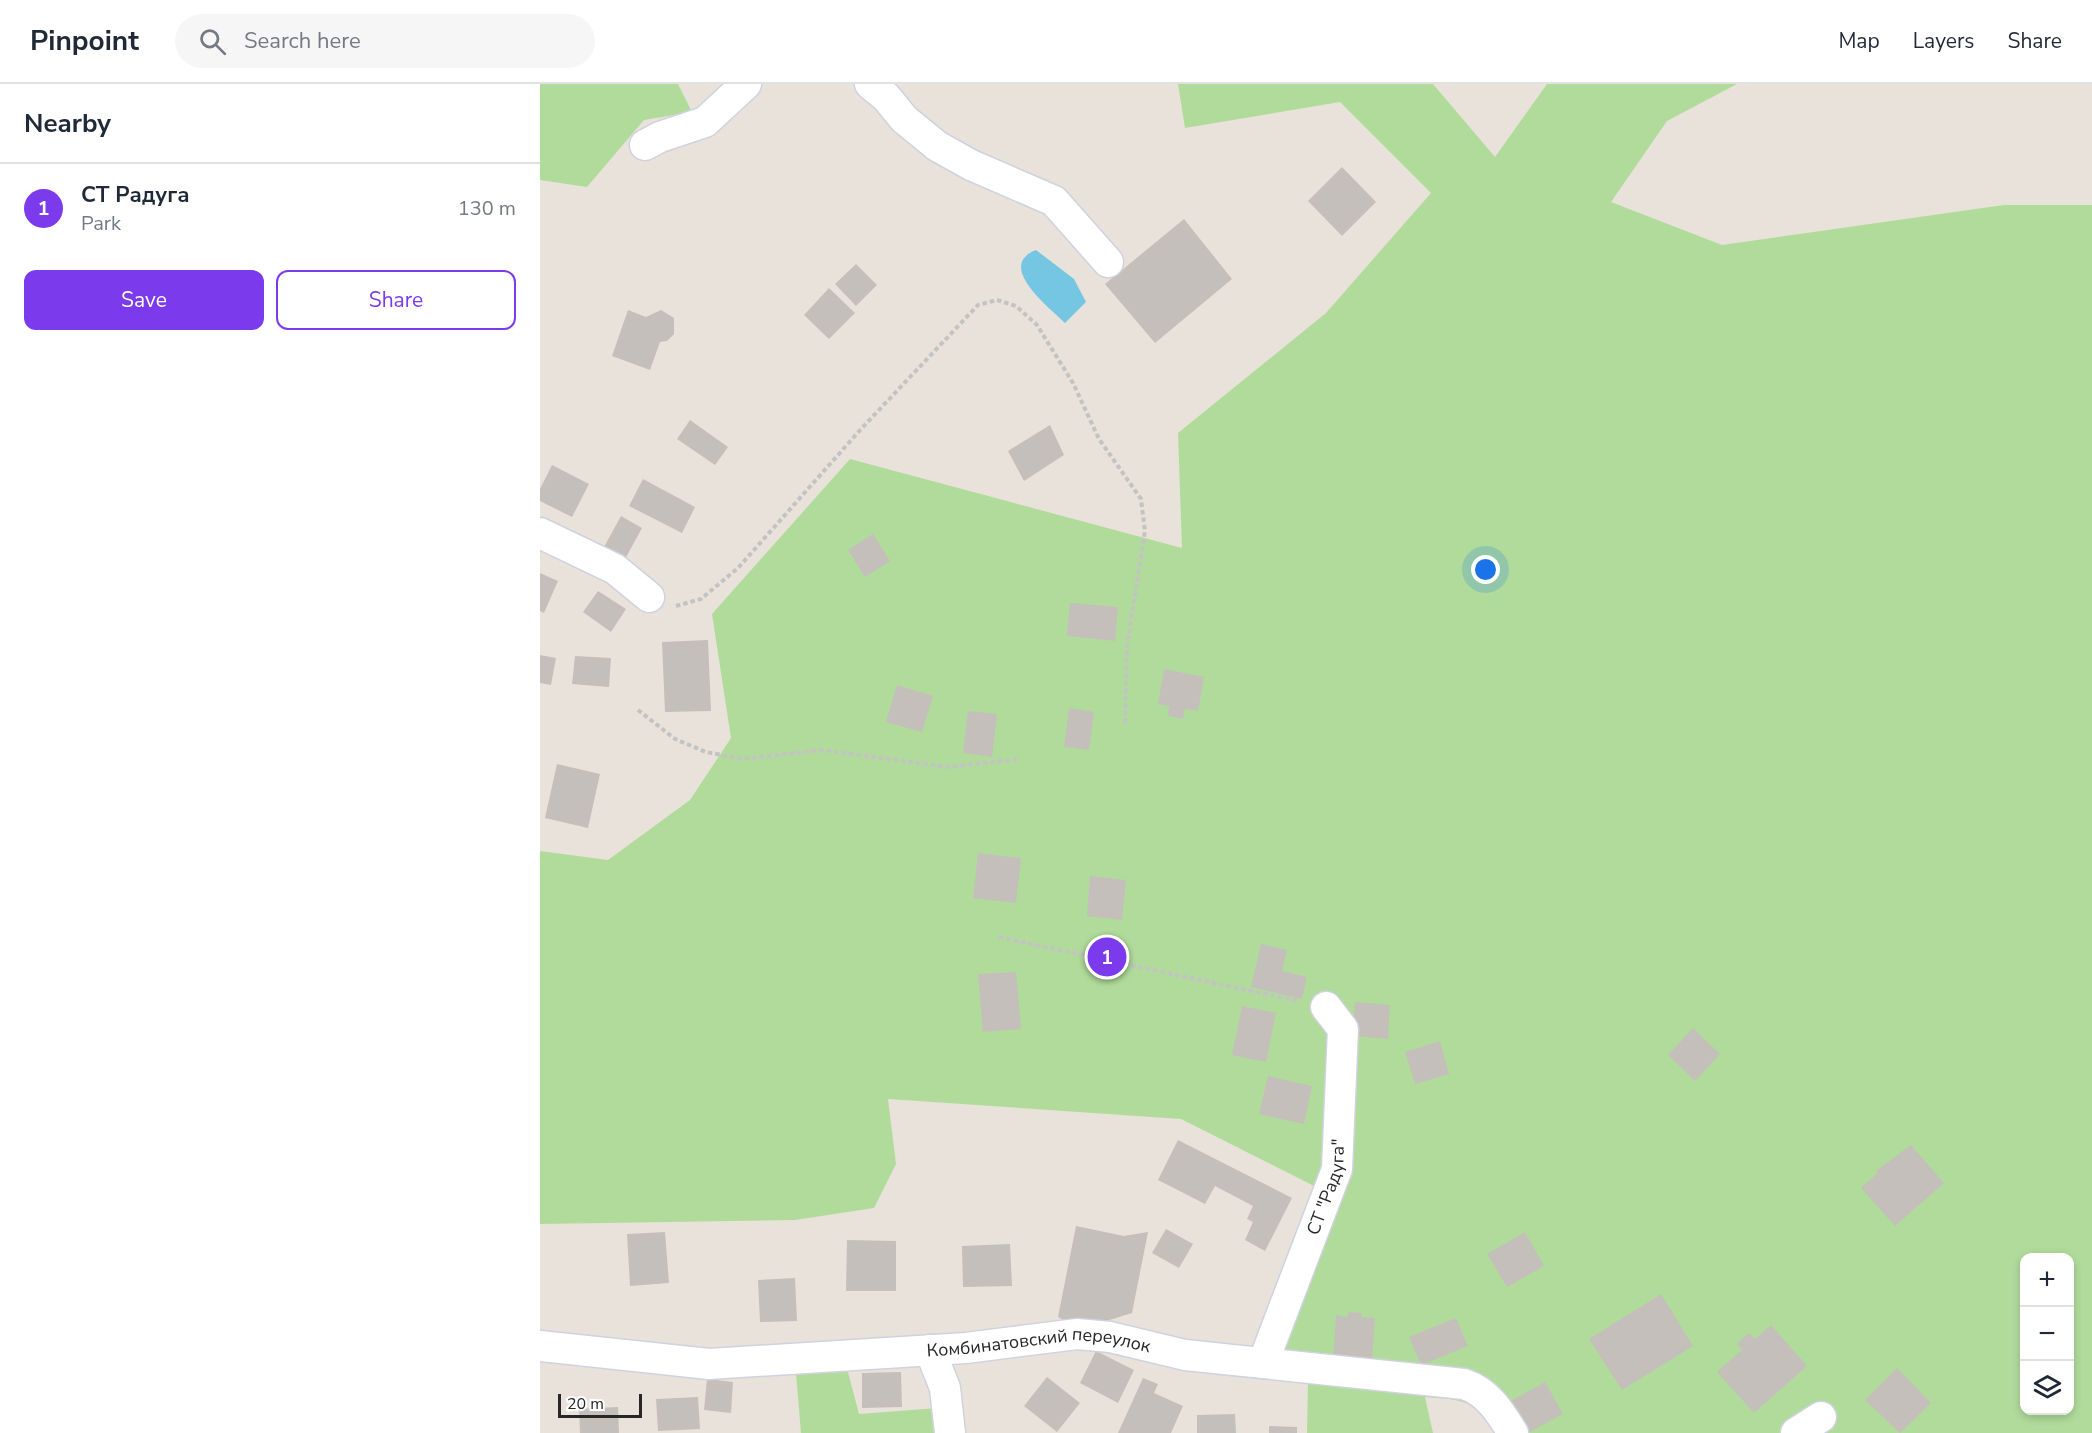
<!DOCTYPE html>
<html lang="en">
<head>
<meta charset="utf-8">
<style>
	:root { --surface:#fff; --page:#f6f6f7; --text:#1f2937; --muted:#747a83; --line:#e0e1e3; --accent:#7c3aed }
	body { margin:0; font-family:"Nunito Sans",sans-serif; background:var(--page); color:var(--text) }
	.controls { position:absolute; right:18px; bottom:18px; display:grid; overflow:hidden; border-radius:12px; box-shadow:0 3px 9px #0003 }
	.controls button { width:54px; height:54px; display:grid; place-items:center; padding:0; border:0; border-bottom:2px solid var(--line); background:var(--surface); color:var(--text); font:30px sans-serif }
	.scale { position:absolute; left:18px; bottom:15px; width:84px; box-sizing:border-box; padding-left:6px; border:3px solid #272727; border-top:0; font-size:16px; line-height:21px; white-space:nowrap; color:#272727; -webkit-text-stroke:4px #fff; paint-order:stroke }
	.you { position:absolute; left:946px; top:486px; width:21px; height:21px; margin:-15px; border:4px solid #fff; border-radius:50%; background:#1a73e8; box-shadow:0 0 0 9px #1a73e833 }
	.badge { display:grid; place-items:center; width:39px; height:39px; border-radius:50%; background:var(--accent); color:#fff; font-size:20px; font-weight:700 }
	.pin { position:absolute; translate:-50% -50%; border:3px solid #fff; box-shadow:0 2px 6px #0006 }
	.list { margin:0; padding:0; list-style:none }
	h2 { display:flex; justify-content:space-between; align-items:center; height:78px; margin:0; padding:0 24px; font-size:26px }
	h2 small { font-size:20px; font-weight:400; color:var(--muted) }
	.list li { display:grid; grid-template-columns:39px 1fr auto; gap:18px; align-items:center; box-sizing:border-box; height:90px; padding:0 24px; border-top:2px solid var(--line) }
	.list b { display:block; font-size:22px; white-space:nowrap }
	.list p { margin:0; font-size:20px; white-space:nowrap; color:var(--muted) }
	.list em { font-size:20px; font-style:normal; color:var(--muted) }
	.actions { display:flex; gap:12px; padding:18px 24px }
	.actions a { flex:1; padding:14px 0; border:2px solid var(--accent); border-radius:12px; text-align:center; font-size:21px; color:var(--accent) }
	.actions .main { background:var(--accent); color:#fff }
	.icon { flex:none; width:33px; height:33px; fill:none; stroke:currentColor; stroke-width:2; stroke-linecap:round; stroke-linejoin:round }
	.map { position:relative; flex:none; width:1552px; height:1349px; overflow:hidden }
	header { display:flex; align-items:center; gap:36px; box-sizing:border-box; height:84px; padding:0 30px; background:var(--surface); border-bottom:2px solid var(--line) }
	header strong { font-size:28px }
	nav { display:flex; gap:33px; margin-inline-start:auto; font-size:21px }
	.search { width:420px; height:54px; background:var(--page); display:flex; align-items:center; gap:15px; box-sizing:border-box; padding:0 21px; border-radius:33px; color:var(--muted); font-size:22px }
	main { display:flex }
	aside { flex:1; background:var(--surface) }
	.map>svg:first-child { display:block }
	.green { fill:#b1db9b; fill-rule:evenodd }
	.water { fill:#75c6e3 }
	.building { fill:#c4bfba }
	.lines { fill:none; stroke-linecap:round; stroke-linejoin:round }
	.minor-casing { stroke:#cfd2df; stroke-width:33 }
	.path { stroke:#c3c3c3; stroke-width:4; stroke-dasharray:4.5 3; stroke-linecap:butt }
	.minor { stroke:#fff; stroke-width:30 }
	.labels { text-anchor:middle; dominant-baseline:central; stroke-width:6; stroke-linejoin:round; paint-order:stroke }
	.street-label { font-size:18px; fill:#272727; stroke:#fff }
</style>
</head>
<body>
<header>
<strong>Pinpoint</strong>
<div class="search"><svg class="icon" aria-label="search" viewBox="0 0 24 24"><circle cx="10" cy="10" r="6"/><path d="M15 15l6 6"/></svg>Search here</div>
<nav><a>Map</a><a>Layers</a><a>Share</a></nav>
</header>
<main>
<aside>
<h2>Nearby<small></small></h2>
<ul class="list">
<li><span class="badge">1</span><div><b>СТ Радуга</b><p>Park</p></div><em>130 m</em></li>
</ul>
<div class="actions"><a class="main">Save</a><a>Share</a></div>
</aside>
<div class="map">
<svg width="1552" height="1349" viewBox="0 0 1552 1349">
	<rect width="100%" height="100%" fill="#e9e2da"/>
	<!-- green -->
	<path class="green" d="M0 0H138L152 28 104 36 47 103 0 96Z
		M638 0H893L955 73 1007 0H1197L1127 37 1071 118 1182 161 1464 121H1552V1349H958C937 1315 921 1316 885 1313L893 1349H767L768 1298 714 1290 780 1105 641 1035 348 1015 356 1080 334 1124 255 1136 0 1140V767L68 776 150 716 191 654 172 530 310 375 642 464 638 349 786 229 891 109 800 18 645 44ZM1484 1174H1530V1326H1484Z
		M308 1288 319 1330 398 1324 396 1349H261L256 1289Z"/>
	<!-- water -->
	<path class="water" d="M496 166 534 195 546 218 525 239C510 224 455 182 496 166Z"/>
	<!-- building -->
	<path class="building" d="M802 83 836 118 802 152 768 117Z
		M644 135 692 195 615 259 565 200Z
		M316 180 337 201 316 222 295 200Z
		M289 204 315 229 289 255 264 231Z
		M88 226 106 233 121 226 134 234V250L127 257 120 258 110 286 72 272Z
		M150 336 188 363 175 381 137 355Z
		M510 341 524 371 484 397 468 367Z
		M12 381 49 400 32 433 0 417V405Z
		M103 395 155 423 142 449 89 422Z
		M81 432 102 444 85 475 64 463Z
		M333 450 350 477 325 493 308 466Z
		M0 489 18 497 4 529 0 527Z
		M58 507 86 525 71 548 43 528Z
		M530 519 578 523 575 557 527 552Z
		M168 556 171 627 125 628 122 558Z
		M0 571 16 574 11 601 0 599Z
		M35 572 71 574 69 603 32 600Z
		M624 585 664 593 658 627 645 625 643 635 628 632 629 622 618 620Z
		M357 601 393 612 382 648 346 638Z
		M529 624 554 628 549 666 524 663Z
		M428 627 457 630 452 673 423 669Z
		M17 680 60 690 48 744 5 734Z
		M438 769 481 774 476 819 433 814Z
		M550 792 586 796 582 836 547 832Z
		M721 860 747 866 742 887 767 893 762 915 711 903Z
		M476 888 481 945 443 948 438 890Z
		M815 918 850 921 848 955 813 952Z
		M702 922 736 929 726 978 692 971Z
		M1153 944 1180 970 1155 997 1128 971Z
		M900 957 909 990 875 1000 865 968Z
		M728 992 772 1002 764 1040 719 1030Z
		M638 1056 752 1114 725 1167 705 1156 713 1138 707 1135 713 1122 675 1102 665 1120 618 1096Z
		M1371 1061 1404 1099 1355 1142 1321 1104 1338 1089 1336 1087Z
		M536 1142 584 1152 608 1148 592 1229 540 1245 518 1233Z
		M626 1145 653 1160 639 1184 612 1169Z
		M125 1148 129 1199 90 1202 87 1150Z
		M985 1148 1004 1182 967 1203 947 1170Z
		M307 1156 356 1157V1207H306Z
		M470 1160 472 1202 423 1203 422 1162Z
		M255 1194 257 1237 220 1238 218 1196Z
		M1121 1210 1153 1262 1082 1306 1049 1255Z
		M808 1228 822 1229 821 1233 835 1234 832 1278 793 1275 796 1231 808 1233Z
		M916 1234 928 1262 881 1281 869 1253Z
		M1231 1241 1267 1282 1214 1329 1177 1288 1202 1266 1197 1260 1209 1249 1215 1255Z
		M556 1267 594 1286 578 1319 540 1299Z
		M1357 1284 1391 1319 1360 1349 1325 1316Z
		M361 1288 362 1323 322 1324V1289Z
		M507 1293 540 1319 517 1348 484 1322Z
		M603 1294 618 1300 614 1309 643 1322 631 1349H578Z
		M167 1295 193 1298 191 1329 164 1326Z
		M1005 1298 1023 1330 988 1349 971 1317Z
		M158 1313 160 1345 118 1347 116 1315Z
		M78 1323 79 1349H40L39 1325Z
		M695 1330 696 1349H657V1331Z
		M729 1342 757 1343V1349H729Z"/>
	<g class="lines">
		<defs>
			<g id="minor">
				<path d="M330 0 346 13 364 35 397 62 431 81 514 117 568 178"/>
				<path d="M105 61 120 53 165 38 206 0"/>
				<path d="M0 449 75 485 109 513"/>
				<path id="s1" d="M0 1262 169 1280 426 1264 537 1250 570 1253 645 1271 924 1300C948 1308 960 1328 973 1349"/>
				<path d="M390 1266 405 1304 410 1349"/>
				<path id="s2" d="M723 1279 797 1085 803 945 786 923"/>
				<path d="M1256 1349 1281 1333"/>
			</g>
		</defs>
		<!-- minor casing -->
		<use href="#minor" class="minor-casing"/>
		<!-- path -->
		<path class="path" d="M136 522 161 515 198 484 321 345 438 221 457 216 476 222 497 241 533 299 559 355 601 415 605 447 587 561 585 641
			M98 626 135 655 166 668 203 675 281 666 408 683 479 675
			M459 853 758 917"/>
		<!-- minor -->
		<use href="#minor" class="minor"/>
	</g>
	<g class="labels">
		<!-- street labels -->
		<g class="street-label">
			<text stroke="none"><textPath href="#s2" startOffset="188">СТ "Радуга"</textPath></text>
			<text stroke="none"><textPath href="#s1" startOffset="501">Комбинатовский переулок</textPath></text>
		</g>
	</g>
</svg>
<div class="controls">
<button>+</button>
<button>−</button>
<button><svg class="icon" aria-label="layers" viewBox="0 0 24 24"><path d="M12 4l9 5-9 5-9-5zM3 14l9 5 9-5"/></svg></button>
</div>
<div class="scale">20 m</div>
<div class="you"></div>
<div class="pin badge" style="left:567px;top:873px">1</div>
</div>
</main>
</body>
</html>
